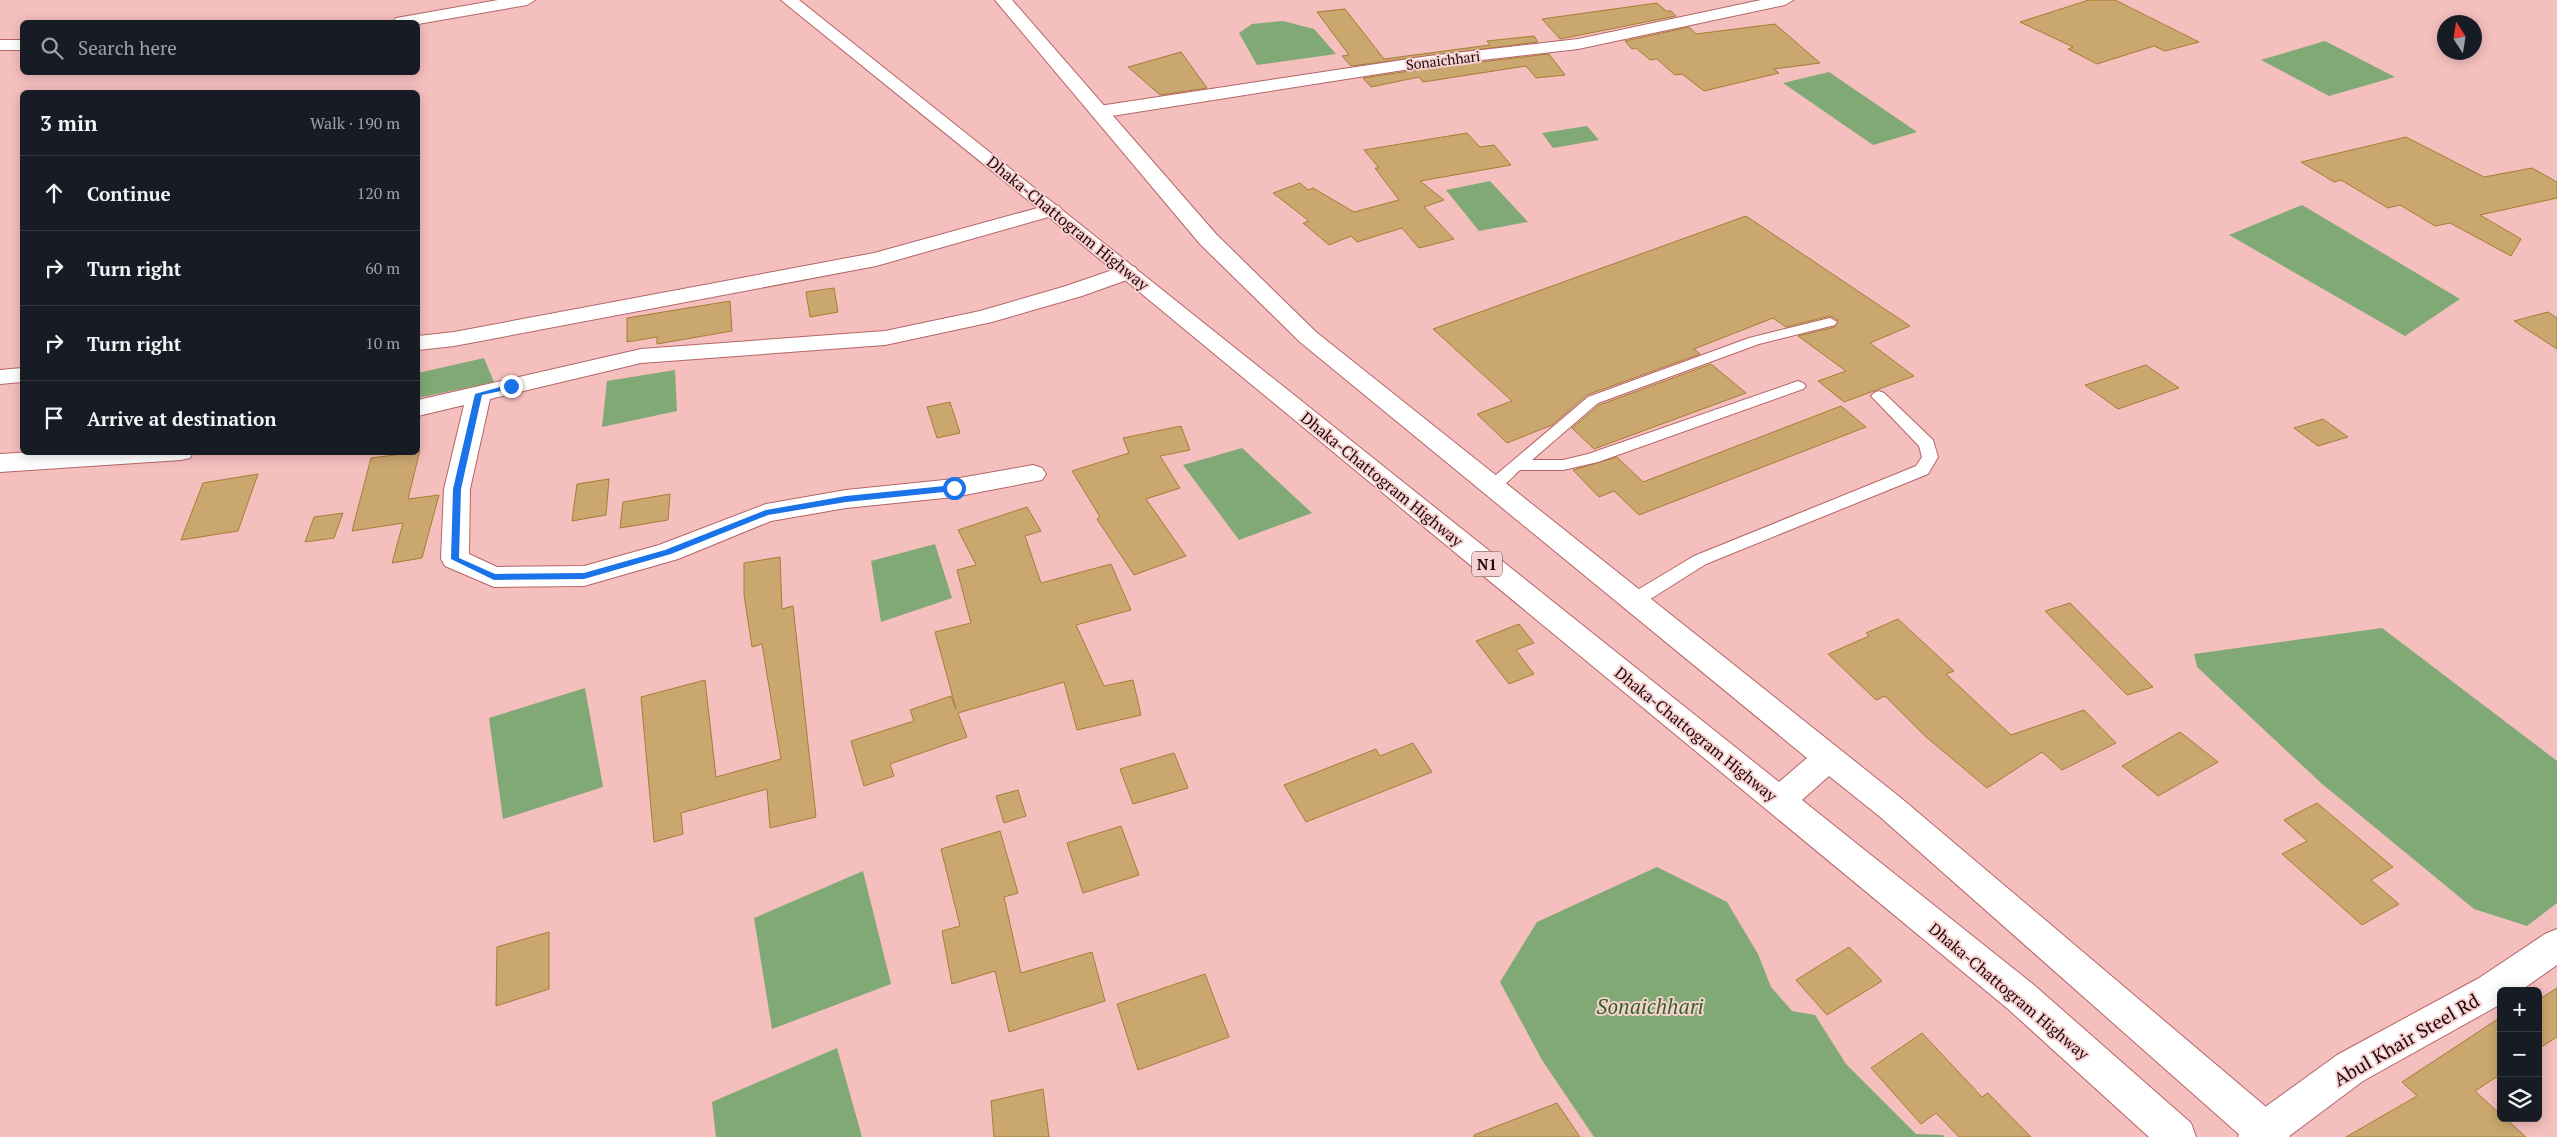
<!DOCTYPE html>
<html lang="en">
<head>
<meta charset="utf-8">
<style>
	:root { --surface:#171b24; --page:#242831; --text:#f1f3f6; --muted:#9ea1a6; --line:#363941 }
	body { margin:0; font-family:"PT Serif",serif; background:var(--page); color:var(--text) }
	.controls { position:absolute; right:15px; bottom:15px; display:grid; overflow:hidden; border-radius:8px; box-shadow:0 2px 12px #0003 }
	.controls button { width:45px; height:45px; display:grid; place-items:center; padding:0; border:0; border-bottom:1px solid var(--line); background:var(--surface); color:var(--text); font:25px sans-serif }
	.compass { position:absolute; left:2437px; top:15px; width:45px; height:45px; border-radius:50%; background:var(--surface); box-shadow:0 2px 12px #0003; rotate:348deg }
	.stop { position:absolute; width:15px; height:15px; margin:-11px; border:4px solid #1a73e8; border-radius:50%; background:#fff }
	.stop.end { background:#1a73e8; border-color:#fff; box-shadow:0 1px 5px #0008 }
	.list { margin:0; padding:0; list-style:none }
	h2 { display:flex; justify-content:space-between; align-items:center; height:65px; margin:0; padding:0 20px; font-size:21px }
	h2 small { font-size:16px; font-weight:400; color:var(--muted) }
	.list li { display:grid; grid-template-columns:32px 1fr auto; gap:15px; align-items:center; box-sizing:border-box; height:75px; padding:0 20px; border-top:1px solid var(--line) }
	.list b { display:block; font-size:19px; white-space:nowrap }
	.list em { font-size:16px; font-style:normal; color:var(--muted) }
	.icon { flex:none; width:28px; height:28px; fill:none; stroke:currentColor; stroke-width:2; stroke-linecap:round; stroke-linejoin:round }
	.map { position:relative; flex:none; width:2557px; height:1137px; overflow:hidden }
	.search { position:absolute; background:var(--surface); box-shadow:0 2px 12px #0003; left:20px; top:20px; width:400px; height:55px; display:flex; align-items:center; gap:12px; box-sizing:border-box; padding:0 18px; border-radius:8px; color:var(--muted); font-size:19px }
	.panel { position:absolute; background:var(--surface); box-shadow:0 2px 12px #0003; left:20px; top:90px; width:400px; height:365px; border-radius:8px }
	.map>svg:first-child { display:block }
	.water { fill:#81a976 }
	.building { fill:#caa76e; stroke:#a67d35 }
	.lines { fill:none; stroke-linecap:round; stroke-linejoin:round }
	.lane-casing { stroke:#b56567; stroke-width:2 }
	.street-casing { stroke:#b56567; stroke-width:2 }
	.highway-casing { stroke:#b56567; stroke-width:2 }
	.lane { fill:#fff; fill-rule:evenodd }
	.street { fill:#fff; fill-rule:evenodd }
	.highway { fill:#fff; fill-rule:evenodd }
	.route { fill:#1a73e8 }
	.labels { text-anchor:middle; dominant-baseline:central; stroke-width:4; stroke-linejoin:round; paint-order:stroke }
	.far-street-label { font-size:14px; fill:#230608; stroke:#f6d1d1 }
	.shield { fill:#f6d1d1; stroke:#624344; stroke-width:1 }
	.shield-label { font-size:15px; font-weight:bold; fill:#230608 }
	.street-label { font-size:16px; fill:#230608; stroke:#f6d1d1 }
	.near-street-label { font-size:19px; fill:#230608; stroke:#f6d1d1 }
	.near-water-label { font-size:21px; font-style:italic; fill:#306420; stroke:#f6d1d1 }
</style>
</head>
<body>
<div class="map">
<svg width="2557" height="1137" viewBox="0 0 2557 1137">
	<rect width="100%" height="100%" fill="#f5bfbe"/>
	<!-- water -->
	<path class="water" d="M1283 21 1314 29 1336 54 1257 65 1239 33 1252 24Z
		M2325 41 2395 77 2329 96 2261 60Z
		M1829 72 1917 132 1873 145 1783 83Z
		M1587 126 1599 140 1553 148 1542 133Z
		M1490 181 1528 222 1479 231 1446 190Z
		M2302 205 2460 299 2405 336 2229 235Z
		M484 358 494 382 418 398V373Z
		M675 370 677 411 602 427 607 381Z
		M1242 448 1312 513 1239 540 1183 465Z
		M935 544 952 598 881 622 871 561Z
		M2382 628 2557 761V903L2527 926 2474 909 2321 783 2197 667 2194 654Z
		M585 688 603 787 503 819 489 718Z
		M1657 867 1727 902 1758 954 1771 987 1792 1011 1815 1015 1846 1064 1916 1134 1943 1135 1945 1137H1594L1542 1060 1500 982 1537 922Z
		M863 871 891 984 772 1029 754 918Z
		M837 1048 862 1137H716L712 1102Z"/>
	<!-- building -->
	<path class="building" d="M2089 0H2115L2199 42 2165 51 2154 46 2097 64 2068 49 2073 47 2020 22Z
		M1657 3 1666 11H1671L1676 16 1560 39 1542 19Z
		M1345 9 1384 59 1490 45 1487 41 1534 36 1538 42 1351 66 1342 56 1349 55 1317 12Z
		M1775 24 1820 63 1774 69 1779 73 1704 91 1682 74 1675 75 1657 59 1650 60 1636 48 1632 49 1625 41 1689 27 1696 34Z
		M1181 52 1207 88 1160 95 1128 67Z
		M1549 54 1565 75 1536 78 1526 66 1423 82 1419 77 1371 87 1363 78 1429 68Z
		M1467 133 1480 147 1494 145 1511 165 1420 181 1444 200 1424 207 1454 239 1419 248 1402 228 1357 242 1351 236 1329 245 1303 223 1309 221 1273 193 1300 183 1308 190 1313 188 1354 212 1399 200 1375 168H1379L1364 150Z
		M2406 137 2484 177 2532 168 2557 182V198L2480 215 2521 239 2511 256 2450 223 2435 226 2400 205 2388 208 2341 180 2334 182 2301 162Z
		M1746 216 1910 326 1870 343 1914 376 1844 402 1818 381 1846 371 1798 336 1835 327 1838 320 1830 316 1786 327 1773 318 1694 349 1700 354 1587 395 1552 425 1507 443 1477 414 1512 401 1433 329Z
		M834 288 838 312 810 317 806 292Z
		M730 301 732 331 657 344V337L627 342V318Z
		M2548 312 2557 318V349L2514 321Z
		M1711 364 1746 393 1594 449 1572 428 1599 405Z
		M2146 365 2179 388 2118 409 2085 385Z
		M950 402 960 433 937 438 927 407Z
		M1841 406 1866 427 1639 515 1614 491 1599 497 1573 470 1617 457 1643 482Z
		M2323 419 2348 437 2318 446 2294 428Z
		M1181 426 1190 450 1160 456 1180 488 1146 499 1186 556 1134 575 1097 519 1100 517 1072 471 1129 453 1123 438Z
		M418 450H420L408 499 439 495 422 558 392 563 403 523 352 531 371 458 418 452Z
		M258 474 238 531 181 540 203 483Z
		M609 479 606 515 572 521 577 484Z
		M670 494 668 520 620 528 623 502Z
		M1027 507 1041 531 1025 536 1041 583 1111 564 1131 610 1076 625 1104 686 1133 680 1141 715 1077 730 1064 682 958 713 967 737 890 764 894 776 864 786 851 741 914 721 910 710 951 696 956 709 935 632 971 623 957 570 976 565 958 530Z
		M343 513 334 538 305 542 314 517Z
		M780 557 782 609 793 606 816 817 770 828 767 789 681 813 683 834 654 842 641 697 705 680 716 777 781 759 762 644 752 647 744 595V563Z
		M2070 603 2153 687 2127 695 2045 611Z
		M1898 619 1954 671 1946 674 2011 735 2084 710 2116 743 2062 770 2042 752 1987 788 1925 736 1885 696 1876 700 1828 654 1869 636 1866 633Z
		M1519 624 1534 643 1516 650 1534 674 1509 684 1476 641Z
		M2180 732 2218 762 2158 796 2122 766Z
		M1413 743 1432 772 1306 822 1284 785 1376 749 1380 756Z
		M1174 753 1188 788 1133 804 1120 769Z
		M1018 790 1026 816 1004 823 996 796Z
		M2317 803 2393 867 2371 880 2399 904 2362 925 2282 854 2307 841 2284 820Z
		M1121 826 1139 875 1083 893 1067 843Z
		M1000 831 1018 893 1004 897 1021 973 1092 952 1105 1001 1009 1032 995 971 952 984 942 931 960 926 941 849Z
		M549 932V989L496 1006 497 947Z
		M1849 947 1882 981 1827 1015 1796 980Z
		M1205 974 1229 1037 1138 1070 1117 1004Z
		M2557 988V1037L2538 1049V1000Z
		M2501 1017V1074L2475 1091 2501 1115V1118H2505L2526 1137H2346L2417 1096 2402 1082Z
		M1922 1033 1982 1097 1988 1093 2031 1137H1959L1936 1113 1921 1124 1871 1068Z
		M1043 1089 1049 1137H994L991 1101Z
		M1557 1103 1580 1137H1474V1135Z"/>
	<g class="lines">
		<defs>
			<path id="lane" d="M1830 318 1837 322 1835 325 1759 344 1598 403 1532 460H1563L1588 454 1798 381 1803 383 1806 386 1803 389 1598 462 1563 470H1520C1510 479 1500 493 1486 489L1484 485 1588 397 1749 338Z
				M1879 391 1884 393 1933 440 1938 457 1928 474 1706 564 1641 605 1635 607 1629 605 1626 600 1629 595 1694 556 1916 466 1922 457 1919 446 1874 399 1871 396 1874 393Z"/>
			<path id="street" d="M498 0H535L527 5 418 24V22H393L396 18 402 17Z
				M1761 0H1793L1785 5 1578 49 1429 66 1099 118 1092 116 1090 112 1092 108 1099 106 1429 56 1578 39Z
				M0 40H22V50H0Z
				M1052 204 1059 206 1062 210 1059 214 876 266 454 346 418 350V336L454 332 874 253Z
				M1127 265 1135 267 1138 272 1135 277 1082 296 992 322 885 345 641 363 490 399 470 489 469 554 497 567 584 566 659 545 766 504 846 490 954 479 1033 465 1042 468 1046 474 1042 480 954 497 846 508 771 521 678 559 584 586 494 587 445 566 441 559 444 489 464 405 418 416V400L641 349 885 331 980 311 1066 286Z
				M22 368V382L0 384V370Z
				M33 452H193L190 458 181 460 0 472V454Z
				M2557 929V965L2520 991H2501V1004L2363 1081 2288 1137H2238L2243 1123 2337 1055 2479 978 2545 934Z"/>
			<path id="highway" d="M781 0H799L1779 782 1807 758 1300 342 1200 244 995 0H1012L1216 234 1316 332 1901 798 2285 1123 2290 1137H2242L1879 816 1829 776 1802 800 2034 985 2191 1123 2196 1137H2149L2008 1009 1045 214Z"/>
		</defs>
		<!-- lane casing -->
		<use href="#lane" class="lane-casing"/>
		<!-- street casing -->
		<use href="#street" class="street-casing"/>
		<!-- highway casing -->
		<use href="#highway" class="highway-casing"/>
		<!-- lane -->
		<use href="#lane" class="lane"/>
		<!-- street -->
		<use href="#street" class="street"/>
		<!-- highway -->
		<use href="#highway" class="highway"/>
	</g>
	<!-- route -->
	<path class="route" d="M511 384 514 388 482 395 461 489 459 558 495 574 584 573 665 550 766 510 846 496 954 485 957 488 954 491 846 502 768 515 671 554 584 579 494 580 451 559 453 489 475 394Z"/>
	<g class="labels">
		<!-- far-street labels -->
		<g class="far-street-label">
			<text transform="translate(1443 60) rotate(-7)">Sonaichhari</text>
		</g>
		<!-- shield labels -->
		<rect class="shield" x="1472" y="551.5" width="30" height="25" rx="4"/>
		<g class="shield-label">
			<text x="1487" y="564">N1</text>
		</g>
		<!-- street labels -->
		<g class="street-label">
			<text transform="translate(1068 223) rotate(39)">Dhaka-Chattogram Highway</text>
			<text transform="translate(1382 479) rotate(39)">Dhaka-Chattogram Highway</text>
			<text transform="translate(1696 734) rotate(39)">Dhaka-Chattogram Highway</text>
			<text transform="translate(2009 991) rotate(40)">Dhaka-Chattogram Highway</text>
		</g>
		<!-- near-street labels -->
		<g class="near-street-label">
			<text transform="translate(2406 1039) rotate(-30)">Abul Khair Steel Rd</text>
		</g>
		<!-- near-water labels -->
		<g class="near-water-label">
			<text x="1650" y="1006">Sonaichhari</text>
		</g>
	</g>
</svg>
<div class="controls">
<button>+</button>
<button>−</button>
<button><svg class="icon" aria-label="layers" viewBox="0 0 24 24"><path d="M12 4l9 5-9 5-9-5zM3 14l9 5 9-5"/></svg></button>
</div>
<svg class="compass" viewBox="-18 -18 36 36"><path d="M0-13l5 13h-10z" fill="#e53935"/><path d="M0 13l5-13h-10z" fill="#9ea1a6"/></svg>
<div class="stop" style="left:954px;top:488px"></div>
<div class="stop end" style="left:511px;top:386px"></div>
<div class="search"><svg class="icon" aria-label="search" viewBox="0 0 24 24"><circle cx="10" cy="10" r="6"/><path d="M15 15l6 6"/></svg>Search here</div>
<section class="panel">
<h2>3 min<small>Walk · 190 m</small></h2>
<ul class="list">
<li><svg class="icon" aria-label="ahead" viewBox="0 0 24 24"><path d="M12 20V5M6 11l6-6 6 6"/></svg><div><b>Continue</b></div><em>120 m</em></li>
<li><svg class="icon" aria-label="right" viewBox="0 0 24 24"><path d="M7 20v-9h11M14 6l5 5-5 5"/></svg><div><b>Turn right</b></div><em>60 m</em></li>
<li><svg class="icon" aria-label="right" viewBox="0 0 24 24"><path d="M7 20v-9h11M14 6l5 5-5 5"/></svg><div><b>Turn right</b></div><em>10 m</em></li>
<li><svg class="icon" aria-label="arrive" viewBox="0 0 24 24"><path d="M6 21V4h12l-3 4 3 4H6"/></svg><div><b>Arrive at destination</b></div></li>
</ul>
</section>
</div>
</body>
</html>
